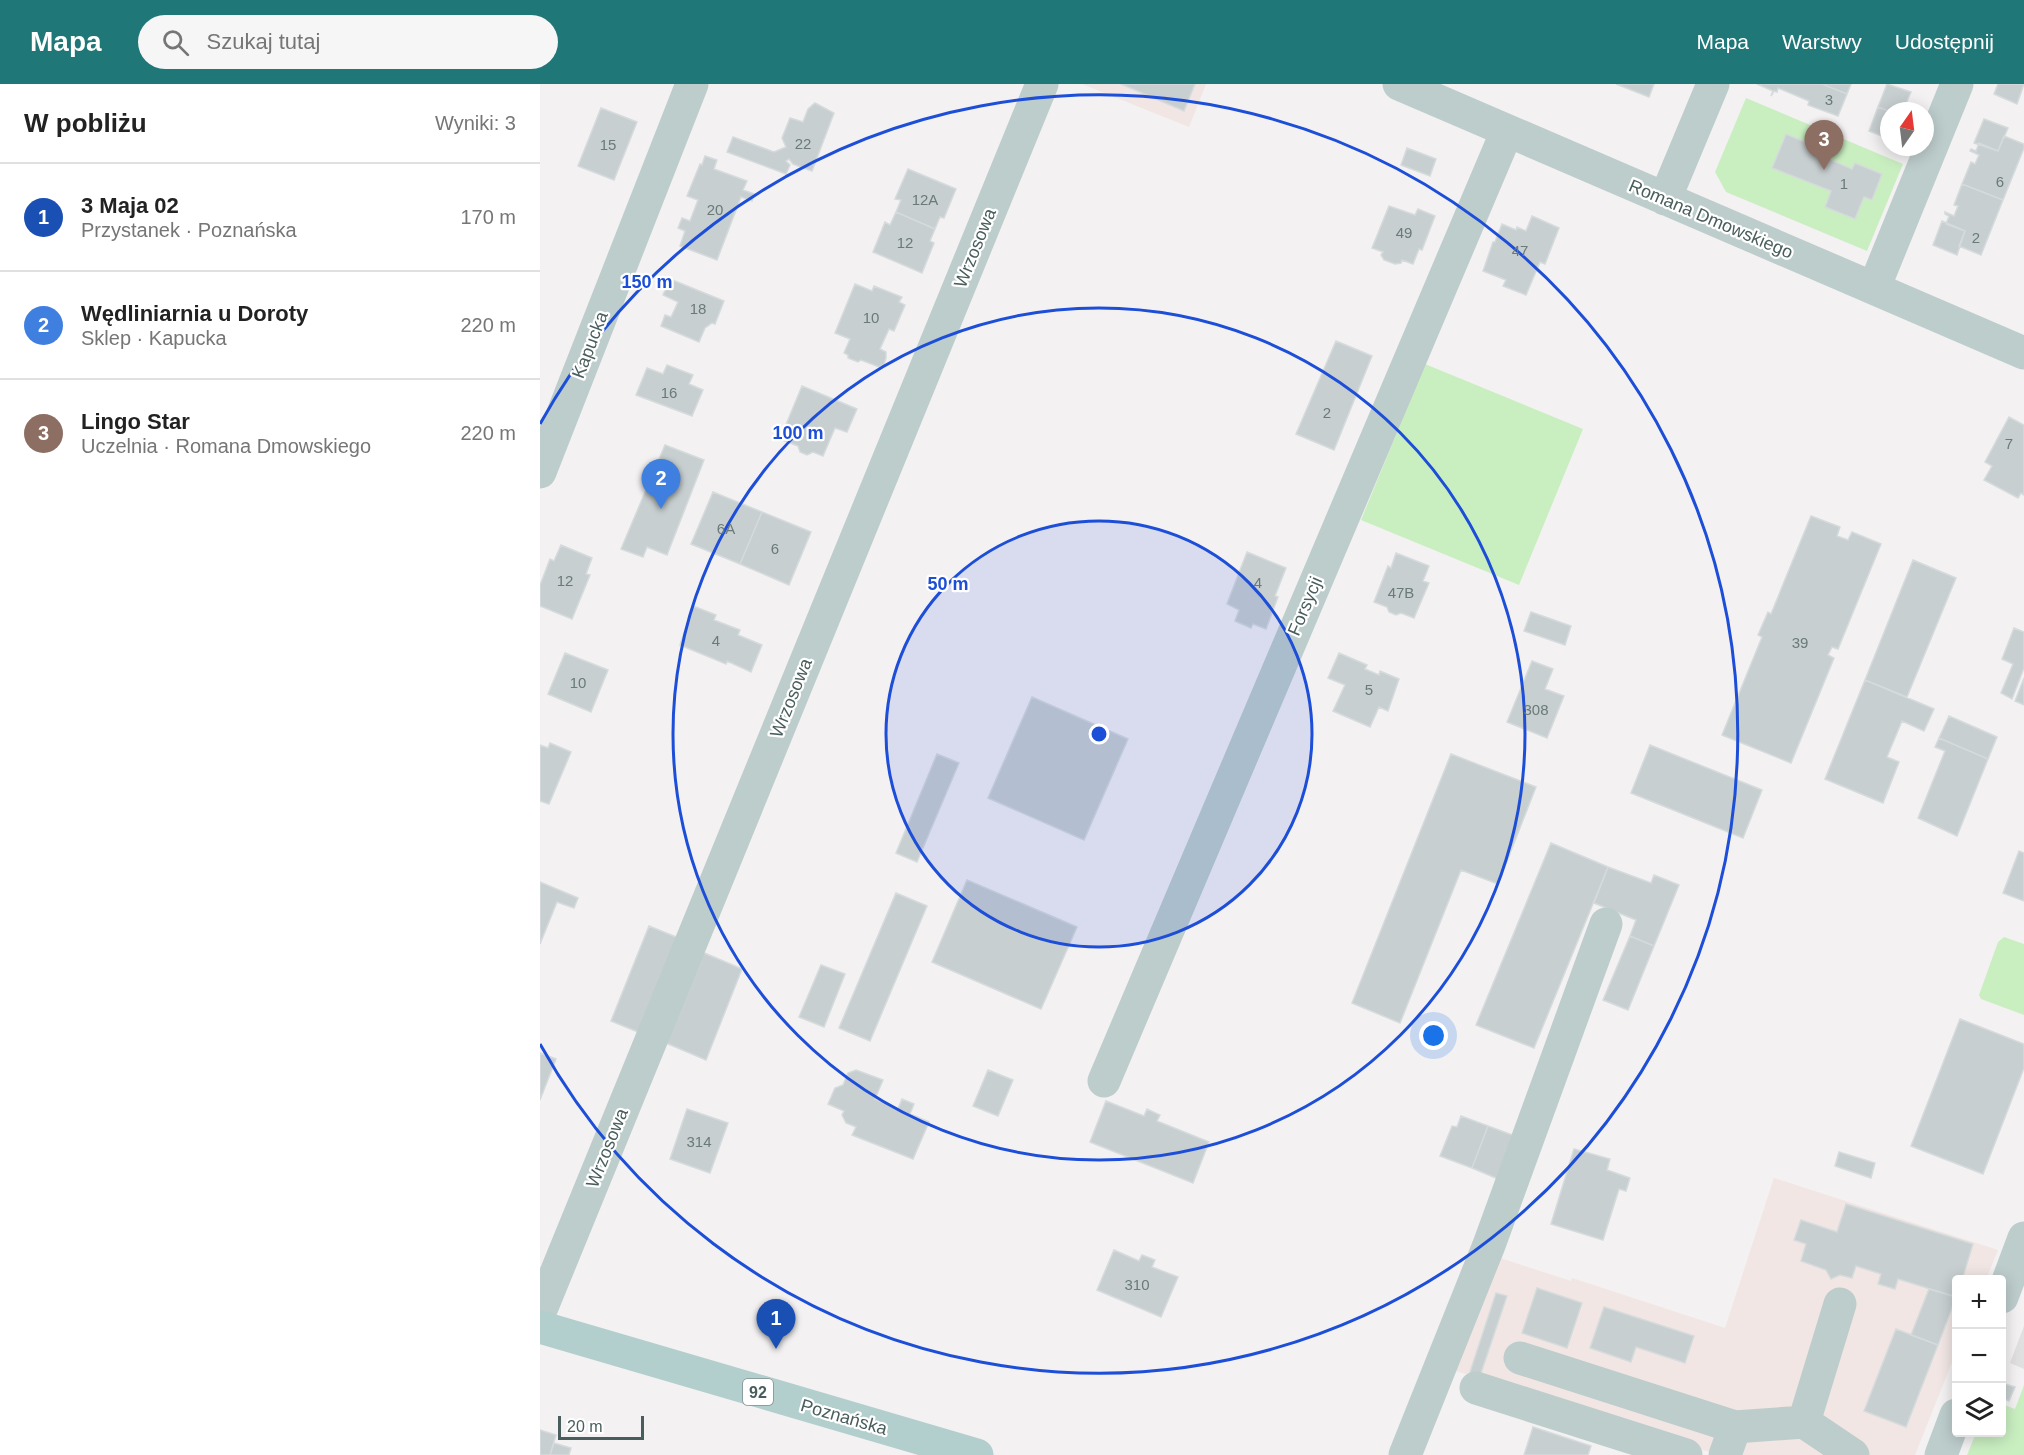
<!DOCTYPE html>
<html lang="pl">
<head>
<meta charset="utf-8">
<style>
	:root { --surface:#fff; --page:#f6f6f6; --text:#222; --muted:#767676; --line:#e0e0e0; --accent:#207778 }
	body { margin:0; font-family:Arial,sans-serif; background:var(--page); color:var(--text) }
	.controls { position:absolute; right:18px; bottom:18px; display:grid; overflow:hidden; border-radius:6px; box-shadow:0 3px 15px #0003 }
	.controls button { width:54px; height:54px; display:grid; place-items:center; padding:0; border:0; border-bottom:2px solid var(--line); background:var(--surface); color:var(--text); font:30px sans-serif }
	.compass { position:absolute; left:1340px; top:18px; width:54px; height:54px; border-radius:50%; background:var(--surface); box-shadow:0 3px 15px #0003; rotate:14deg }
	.scale { position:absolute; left:18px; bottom:15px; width:86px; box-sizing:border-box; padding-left:6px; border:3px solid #495e5c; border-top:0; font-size:16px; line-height:21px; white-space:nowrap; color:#495e5c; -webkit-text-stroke:4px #fff; paint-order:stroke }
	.you { position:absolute; left:894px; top:952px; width:21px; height:21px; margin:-15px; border:4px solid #fff; border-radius:50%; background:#1a73e8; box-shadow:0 0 0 9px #1a73e833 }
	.badge { display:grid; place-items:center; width:39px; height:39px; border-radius:50%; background:var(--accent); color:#fff; font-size:20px; font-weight:700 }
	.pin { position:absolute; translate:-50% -50px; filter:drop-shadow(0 2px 3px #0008) }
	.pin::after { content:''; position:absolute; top:32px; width:21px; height:18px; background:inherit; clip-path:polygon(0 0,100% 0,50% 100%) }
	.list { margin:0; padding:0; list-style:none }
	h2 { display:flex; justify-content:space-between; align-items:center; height:78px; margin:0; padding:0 24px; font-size:26px }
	h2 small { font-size:20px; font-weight:400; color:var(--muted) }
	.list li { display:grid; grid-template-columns:39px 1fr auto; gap:18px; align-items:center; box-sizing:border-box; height:108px; padding:0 24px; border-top:2px solid var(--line) }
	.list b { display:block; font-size:22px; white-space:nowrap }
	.list p { margin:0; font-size:20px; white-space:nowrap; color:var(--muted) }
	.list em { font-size:20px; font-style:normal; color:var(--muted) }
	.icon { flex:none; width:33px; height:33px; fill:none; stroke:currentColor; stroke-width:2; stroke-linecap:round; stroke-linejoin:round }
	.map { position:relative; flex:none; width:1484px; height:1371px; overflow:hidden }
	header { display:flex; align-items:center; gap:36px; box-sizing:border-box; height:84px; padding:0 30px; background:var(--accent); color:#fff }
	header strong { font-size:28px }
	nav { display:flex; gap:33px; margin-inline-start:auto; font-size:21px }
	.search { width:420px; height:54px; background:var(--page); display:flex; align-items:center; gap:15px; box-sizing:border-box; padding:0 21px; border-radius:33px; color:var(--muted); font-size:22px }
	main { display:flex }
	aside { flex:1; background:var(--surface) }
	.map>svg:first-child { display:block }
	.commercial { fill:#f1e6e3 }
	.education { fill:#e1e0e1 }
	.green { fill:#c9efc1 }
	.building { fill:#c8cfd0; stroke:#d5dbdc; stroke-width:1.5 }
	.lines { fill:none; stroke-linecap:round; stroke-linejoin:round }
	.minor { stroke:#bdcdcc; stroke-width:33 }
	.major { stroke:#b2cfcd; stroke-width:33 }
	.ring { fill:none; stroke:#1d4ed8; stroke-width:3 }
	.labels { text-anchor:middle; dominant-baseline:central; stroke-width:4.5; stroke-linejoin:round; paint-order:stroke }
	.number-label { font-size:15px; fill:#697a79 }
	.shield { fill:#fff; stroke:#808e8d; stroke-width:1.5 }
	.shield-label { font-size:16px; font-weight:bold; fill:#495e5c }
	.street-label { font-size:18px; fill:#495e5c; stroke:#fff }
	.centre { fill:#1d4ed8; stroke:#fff; stroke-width:3 }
	.ring-label { font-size:18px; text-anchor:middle; font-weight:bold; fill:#1d4ed8; stroke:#fff; stroke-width:4.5; stroke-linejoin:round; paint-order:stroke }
</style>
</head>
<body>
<header>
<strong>Mapa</strong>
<div class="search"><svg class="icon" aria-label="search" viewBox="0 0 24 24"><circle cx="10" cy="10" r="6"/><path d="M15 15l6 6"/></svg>Szukaj tutaj</div>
<nav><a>Mapa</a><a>Warstwy</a><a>Udostępnij</a></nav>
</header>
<main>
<aside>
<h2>W pobliżu<small>Wyniki: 3</small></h2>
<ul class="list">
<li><span class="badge" style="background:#1a4fb4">1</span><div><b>3 Maja 02</b><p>Przystanek · Poznańska</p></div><em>170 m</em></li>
<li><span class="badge" style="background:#3f7fe0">2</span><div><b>Wędliniarnia u Doroty</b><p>Sklep · Kapucka</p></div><em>220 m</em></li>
<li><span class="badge" style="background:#8d6e63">3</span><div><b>Lingo Star</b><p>Uczelnia · Romana Dmowskiego</p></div><em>220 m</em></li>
</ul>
</aside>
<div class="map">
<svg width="1484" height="1371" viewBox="0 0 1484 1371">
	<rect width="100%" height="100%" fill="#f3f1f2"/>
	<!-- commercial -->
	<path class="commercial" d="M542 0H666L649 43Z
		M1234 1094 1458 1166 1446 1195 1416 1196V1268L1375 1371H1183L1146 1362 913 1286 957 1173 1031 1197 1032 1194 1185 1244Z"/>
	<!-- education -->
	<path class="education" d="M1484 1242V1285L1470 1279Z"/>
	<!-- green -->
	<path class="green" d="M1206 14 1363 80 1327 167 1186 108 1175 88Z
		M885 280 1043 345 979 501 821 436Z
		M1464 853 1484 860V931L1441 915 1439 911 1458 858Z
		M1484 1301V1371H1427L1436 1349 1462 1348V1320L1475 1325Z"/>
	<!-- building -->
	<path class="building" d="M581 0H655L644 27Z
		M1076 0H1114L1109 13Z
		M1217 0H1282L1307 10 1298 32 1268 21 1269 17 1238 4 1237 8 1234 7 1231 12 1233 7Z
		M1282 0H1311L1307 10Z
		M1347 0 1371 8 1363 27H1349L1338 23Z
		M1458 0H1484L1477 20 1454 10Z
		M275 19 294 29 272 87 253 80 249 75 246 77 250 81 246 90 187 68 193 53 234 68 246 63 242 54 250 34 263 38 268 25Z
		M1338 23 1349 27V55L1329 47Z
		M61 24 97 38 74 96 38 82Z
		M1444 35 1468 44 1458 67 1434 59Z
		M1246 50 1285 66 1282 72 1312 85 1315 79 1342 90 1332 116 1324 113 1315 135 1285 123 1291 107 1232 84Z
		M1464 52 1484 60V64L1463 116 1422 100 1431 78 1435 80 1439 71 1430 67 1431 65 1436 67 1439 59 1458 67Z
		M867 64 896 75 890 92 861 81Z
		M165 72 177 76 174 85 207 97 203 106 214 110 212 117 201 113 177 176 140 162 145 147 138 144 142 134 150 137 158 116 147 112 160 80 162 81Z
		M368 85 416 105 404 134 400 133 395 145 356 128 361 116 355 115Z
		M1422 100 1463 116 1441 171 1419 162 1425 147 1406 140 1409 132 1405 130V128L1414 132 1418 122 1414 121Z
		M849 122 875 131 878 125 895 132 882 166 879 165 873 180 862 176 861 179 855 180 844 176 841 171 843 168 832 164Z
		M356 128 395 145 390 157 394 159 382 189 333 168 345 138 350 141Z
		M992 132 1019 144 1005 180 1000 178 986 211 963 202 966 196 943 187 953 158H955L962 140 976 146 977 143 986 147Z
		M1402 137 1425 147 1417 171 1393 161Z
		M130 195 184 217 175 240 172 239 165 244 159 258 121 242 125 231 131 233 138 218 123 211Z
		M315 200 332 207 334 202 362 213 359 218 365 221 354 247 349 245 340 265 346 268V274L344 280 339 283 321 276 318 278 308 274V271L304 269 310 255 295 249Z
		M796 257 832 272 794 366 756 350Z
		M127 281 153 291 149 300 163 306 152 332 96 311 107 284 123 290Z
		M262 302 317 325 307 348 295 344 283 372 273 368 267 371 260 368 258 362 240 355Z
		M1469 333 1484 341V411L1481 409 1478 414 1444 396 1452 382 1445 378Z
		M125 361 164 376 127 471 107 463 103 473 81 465Z
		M173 408 222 428 200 480 151 460Z
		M222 428 271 448 249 501 200 480Z
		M1271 432 1300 443 1297 452 1308 456 1312 448 1341 460 1298 565 1292 563 1288 571 1294 574 1251 679 1182 651 1222 553 1218 551 1228 528 1231 530Z
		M21 461 52 474 46 490 50 491 32 535 0 522V501L10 475 14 477Z
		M707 468 746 484 735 512 738 513 726 545 713 540 711 544 695 537 699 526 687 520Z
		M856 469 889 482 883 497 889 499 874 534 861 529 856 531 849 528 847 523 834 518 848 482 851 484Z
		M1373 476 1416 494 1367 613 1325 596Z
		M153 522 176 531 174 536 200 546 198 551 222 561 211 588 187 577 186 580 140 561Z
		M991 528 1031 542 1025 561 984 547Z
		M1474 544 1484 548V584L1472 615 1461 609 1473 580 1462 575Z
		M25 569 68 586 51 628 8 610Z
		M799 569 827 581 825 585 839 591 840 587 859 595 848 627 839 623 830 643 793 627 805 601 788 594Z
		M992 577 1013 585 1005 605 1024 612 1007 654 967 638Z
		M1484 594V621L1475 617Z
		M1325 596 1394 625 1384 647 1362 637 1347 673 1359 678 1343 719 1285 695Z
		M492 613 588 655 544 756 448 714Z
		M1409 632 1457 653 1448 675 1399 654Z
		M1399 654 1448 675 1417 752 1378 734 1405 667 1395 663Z
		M10 659 31 668 9 720 0 717V661L8 664Z
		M1110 661 1222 706 1203 754 1091 709Z
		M397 670 419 679 377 778 356 769Z
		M911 670 996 703 958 800 921 786 860 939 812 919Z
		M1011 759 1068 783 994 964 936 941Z
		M1479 767 1484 769V817L1463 809Z
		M1068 783 1111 799 1114 791 1139 801 1114 862 1090 852 1096 836 1054 819Z
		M427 796 537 843 501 925 392 878Z
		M0 798 38 814 34 824 17 818 0 860Z
		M356 809 387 822 330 957 299 944Z
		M109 842 141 855 103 950 71 937Z
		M1090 852 1114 862 1088 926 1063 916Z
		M162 868 202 885 166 976 126 959Z
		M281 881 305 890 284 943 259 933Z
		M1420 935 1484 960V984L1443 1090 1371 1062Z
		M0 969 16 975 0 1016Z
		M316 986 343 996 335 1015 358 1025 362 1015 374 1020 370 1030 389 1038 373 1075 312 1051 316 1043 306 1039 302 1031 304 1027 288 1020 295 1004 303 1001 308 989Z
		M448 986 473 996 458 1032 433 1022Z
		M566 1017 604 1032 607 1025 620 1031 617 1037 669 1058 653 1099 550 1058Z
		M147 1025 188 1039 170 1089 130 1075Z
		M921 1032 948 1042 932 1084 900 1072 912 1042 917 1043Z
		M948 1042 975 1052 963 1097 932 1084Z
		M1034 1065 1070 1075 1067 1086 1090 1094 1086 1107 1079 1105 1063 1156 1011 1140Z
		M1299 1068 1335 1079 1331 1094 1295 1082Z
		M1306 1120 1433 1160 1422 1196H1416V1213L1358 1195 1355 1205 1338 1200 1341 1190 1316 1182 1312 1194 1300 1191 1291 1195 1286 1186 1261 1177 1266 1160 1254 1156 1261 1136 1297 1148Z
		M574 1166 599 1177 602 1171 615 1176 612 1183 638 1193 621 1233 557 1206Z
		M997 1204 1042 1219 1027 1264 982 1249Z
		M1389 1205 1416 1213 1398 1261 1371 1251Z
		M956 1209 967 1212 940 1292 930 1288Z
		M1064 1223 1154 1252 1145 1279 1096 1263 1091 1278 1050 1264Z
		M1356 1245 1398 1261 1366 1343 1324 1327Z
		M1465 1300 1475 1303 1469 1317 1462 1314Z
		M993 1343 1051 1362 1048 1371H984Z
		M0 1346 16 1351 10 1371H0Z
		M14 1359 31 1364 29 1371H10Z"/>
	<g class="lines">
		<!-- minor -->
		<path class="minor" d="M859 0 1484 269
			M1125 115 1173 0
			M1334 204 1417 0
			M0 388 152 0
			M564 997 967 47
			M1462 1213 1484 1154
			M0 1228 502 0
			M980 1274 1195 1343 1185 1371
			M936 1304 1146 1371
			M1264 1338 1313 1371
			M1195 1343 1264 1338 1300 1220
			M865 1371 949 1161 1066 840
			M1401 1371 1416 1331"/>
		<!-- major -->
		<path class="major" d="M0 1243 437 1371"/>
	</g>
	<!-- distance rings -->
	<circle cx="559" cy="650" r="213" fill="#1d4ed8" fill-opacity=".12"/>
	<g class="ring">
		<circle cx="559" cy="650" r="213"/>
		<circle cx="559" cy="650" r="426"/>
		<path d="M0 340A639 639 0 1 1 0 960"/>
	</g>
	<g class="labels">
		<!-- number labels -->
		<g class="number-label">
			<text x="1289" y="15">3</text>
			<text x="263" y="59">22</text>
			<text x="68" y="60">15</text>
			<text x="1460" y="97">6</text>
			<text x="1304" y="99">1</text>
			<text x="385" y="115">12A</text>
			<text x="175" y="125">20</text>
			<text x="864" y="148">49</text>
			<text x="1436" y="153">2</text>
			<text x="365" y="158">12</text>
			<text x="980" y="166">47</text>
			<text x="158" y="224">18</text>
			<text x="331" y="233">10</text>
			<text x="129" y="308">16</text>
			<text x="787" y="328">2</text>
			<text x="1469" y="359">7</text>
			<text x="186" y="444">6A</text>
			<text x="235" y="464">6</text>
			<text x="25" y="496">12</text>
			<text x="718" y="498">4</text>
			<text x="861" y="508">47B</text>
			<text x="176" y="556">4</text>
			<text x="1260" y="558">39</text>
			<text x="38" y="598">10</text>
			<text x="829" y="605">5</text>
			<text x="996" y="625">308</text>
			<text x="159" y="1057">314</text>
			<text x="597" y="1200">310</text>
		</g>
		<!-- shield labels -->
		<rect class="shield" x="203" y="1295" width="30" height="26" rx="4.5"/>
		<g class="shield-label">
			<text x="218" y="1308">92</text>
		</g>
		<!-- street labels -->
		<g class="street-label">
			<text transform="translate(1171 135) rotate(23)">Romana Dmowskiego</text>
			<text transform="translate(435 164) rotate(-68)">Wrzosowa</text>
			<text transform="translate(50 261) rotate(-69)">Kapucka</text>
			<text transform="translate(765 522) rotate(-67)">Forsycji</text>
			<text transform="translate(251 614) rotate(-68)">Wrzosowa</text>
			<text transform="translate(67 1064) rotate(-68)">Wrzosowa</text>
			<text transform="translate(304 1333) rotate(16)">Poznańska</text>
		</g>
	</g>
	<circle cx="559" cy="650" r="9" class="centre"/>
	<g class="ring-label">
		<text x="107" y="204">150 m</text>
		<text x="258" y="355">100 m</text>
		<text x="408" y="506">50 m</text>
	</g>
</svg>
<div class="controls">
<button>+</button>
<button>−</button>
<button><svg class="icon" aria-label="layers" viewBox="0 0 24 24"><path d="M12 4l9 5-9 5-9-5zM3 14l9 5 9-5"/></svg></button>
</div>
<svg class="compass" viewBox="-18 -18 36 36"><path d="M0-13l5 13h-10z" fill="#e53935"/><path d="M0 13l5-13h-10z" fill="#767676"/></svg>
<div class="scale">20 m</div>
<div class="you"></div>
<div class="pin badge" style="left:236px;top:1265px;background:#1a4fb4">1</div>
<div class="pin badge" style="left:121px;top:425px;background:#3f7fe0">2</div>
<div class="pin badge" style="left:1284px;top:86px;background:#8d6e63">3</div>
</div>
</main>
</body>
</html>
